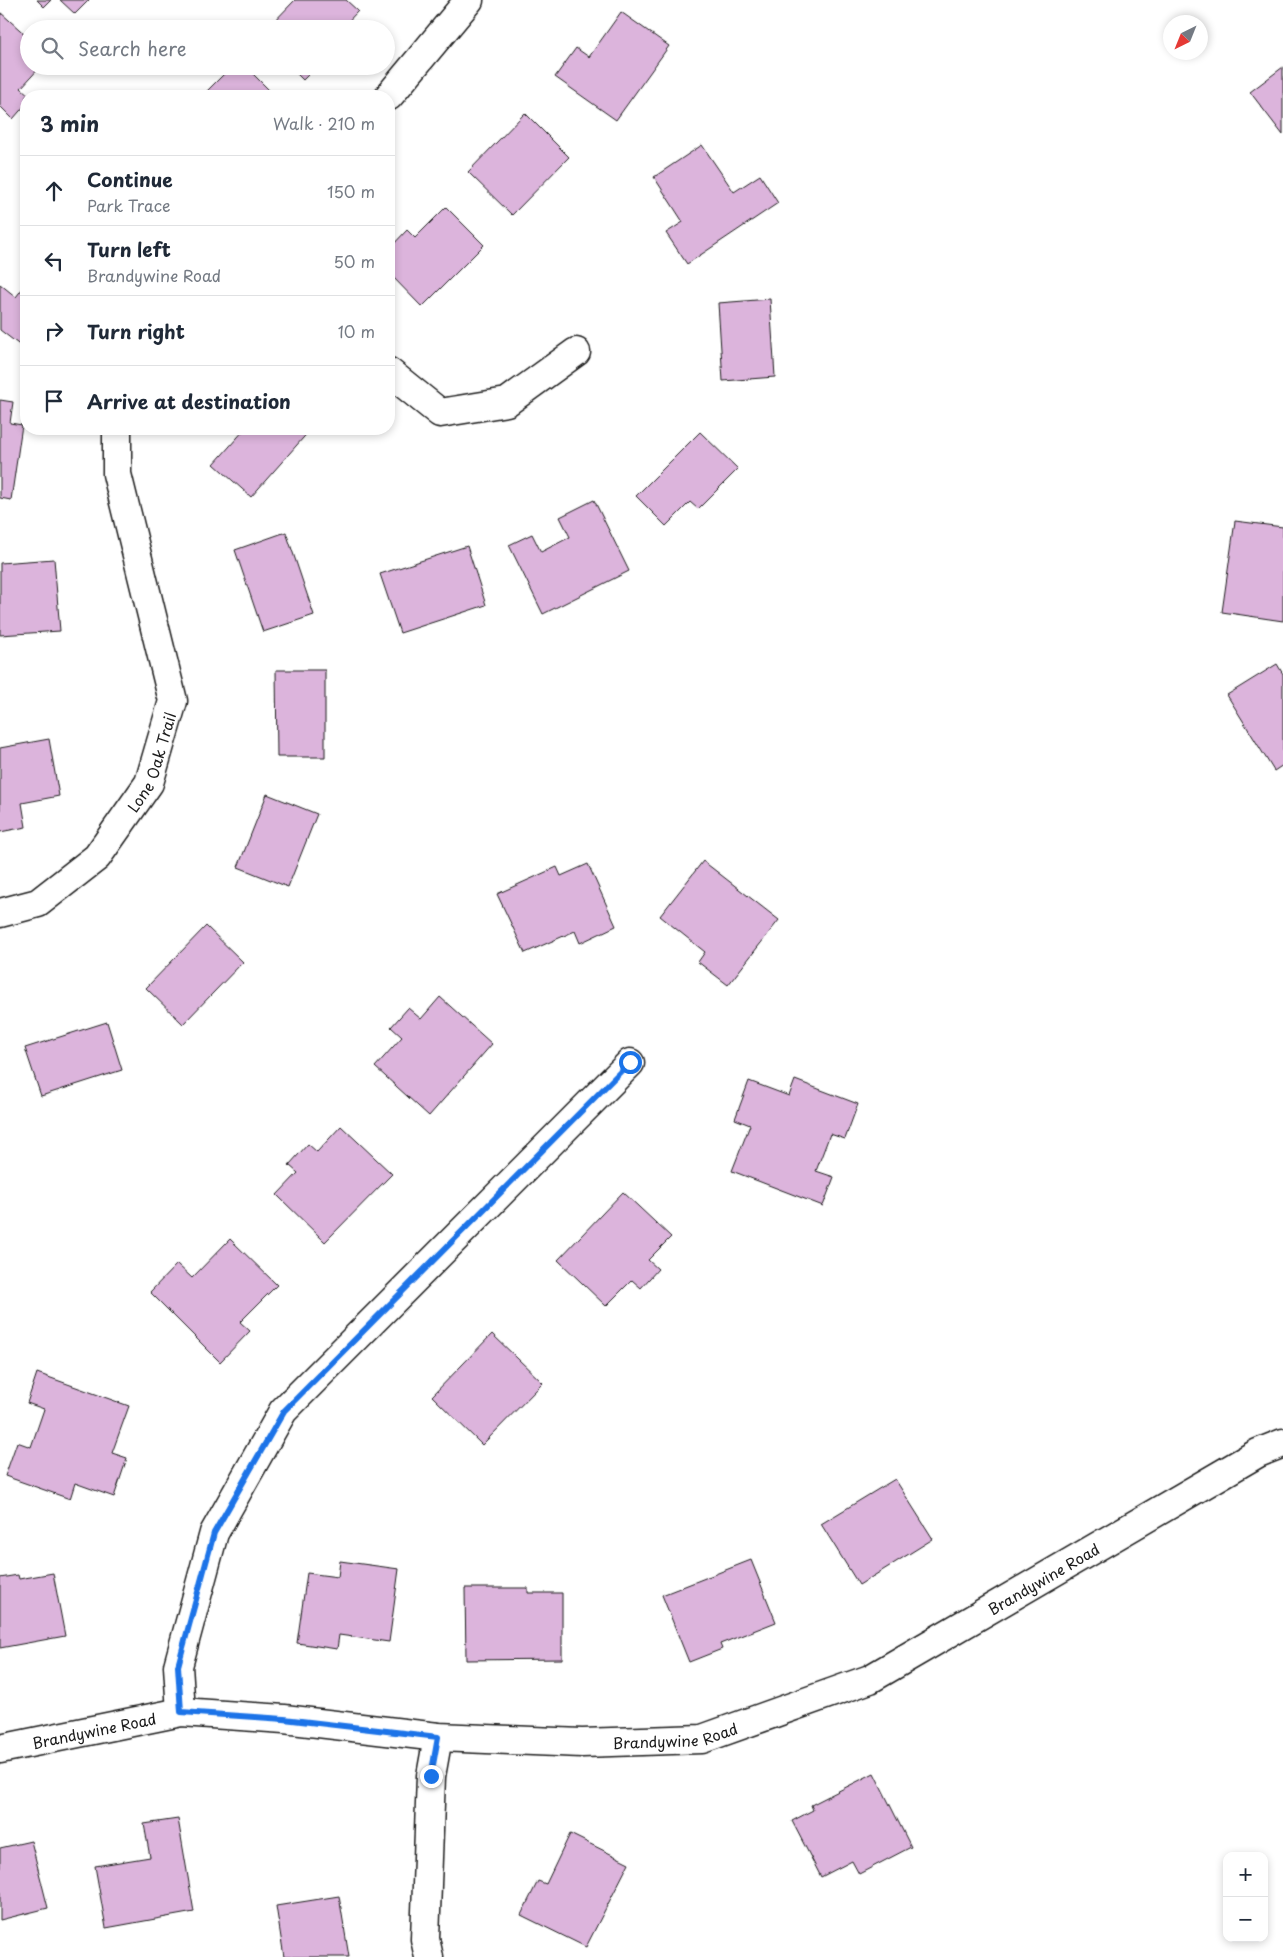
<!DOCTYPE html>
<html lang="en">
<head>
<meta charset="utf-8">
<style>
	:root { --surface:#fff; --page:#f2f2f3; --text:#1f2937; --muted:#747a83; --line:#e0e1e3 }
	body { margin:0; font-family:"Playpen Sans",sans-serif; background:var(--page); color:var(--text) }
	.controls { position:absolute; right:15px; bottom:15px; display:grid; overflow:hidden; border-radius:10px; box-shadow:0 2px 8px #0003 }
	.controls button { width:45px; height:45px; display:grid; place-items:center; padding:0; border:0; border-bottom:1px solid var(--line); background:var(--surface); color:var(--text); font:25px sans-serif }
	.compass { position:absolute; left:1163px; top:15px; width:45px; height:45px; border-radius:50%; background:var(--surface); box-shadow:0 2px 8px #0003; rotate:223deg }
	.stop { position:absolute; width:15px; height:15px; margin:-11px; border:4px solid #1a73e8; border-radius:50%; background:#fff }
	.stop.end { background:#1a73e8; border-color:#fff; box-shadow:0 1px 5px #0008 }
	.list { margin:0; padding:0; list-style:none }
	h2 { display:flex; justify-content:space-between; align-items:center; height:65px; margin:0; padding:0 20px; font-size:21px }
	h2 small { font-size:16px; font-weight:400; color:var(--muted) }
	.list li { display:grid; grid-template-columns:32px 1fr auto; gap:15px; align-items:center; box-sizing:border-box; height:70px; padding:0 20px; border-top:1px solid var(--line) }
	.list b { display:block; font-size:19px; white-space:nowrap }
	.list p { margin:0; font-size:16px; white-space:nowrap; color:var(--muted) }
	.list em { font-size:16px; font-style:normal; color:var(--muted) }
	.icon { flex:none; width:28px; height:28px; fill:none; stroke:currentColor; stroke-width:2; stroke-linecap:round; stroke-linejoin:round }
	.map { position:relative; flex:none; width:1283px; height:1957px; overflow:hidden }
	.search { position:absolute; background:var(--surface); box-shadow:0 2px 8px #0003; left:20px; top:20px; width:375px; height:55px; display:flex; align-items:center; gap:12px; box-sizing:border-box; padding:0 18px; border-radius:28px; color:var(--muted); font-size:19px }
	.panel { position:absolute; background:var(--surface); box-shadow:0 2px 8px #0003; left:20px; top:90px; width:375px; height:345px; border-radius:20px }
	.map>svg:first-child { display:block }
	.building { fill:#dcb4dc; stroke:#1c1c1c }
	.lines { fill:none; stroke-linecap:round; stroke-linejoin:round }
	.minor-casing { stroke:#1c1c1c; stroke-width:31 }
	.minor { stroke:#fff; stroke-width:28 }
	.route { stroke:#1a73e8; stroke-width:6 }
	.labels { text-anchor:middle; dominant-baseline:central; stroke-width:4; stroke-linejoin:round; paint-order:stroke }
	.street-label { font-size:15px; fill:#1c1c1c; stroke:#fff }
</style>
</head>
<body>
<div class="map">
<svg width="1283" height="1957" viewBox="0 0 1283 1957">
	<rect width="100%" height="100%" fill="#fff"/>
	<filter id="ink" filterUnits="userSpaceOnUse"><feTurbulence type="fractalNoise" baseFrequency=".02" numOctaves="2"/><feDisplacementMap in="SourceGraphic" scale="10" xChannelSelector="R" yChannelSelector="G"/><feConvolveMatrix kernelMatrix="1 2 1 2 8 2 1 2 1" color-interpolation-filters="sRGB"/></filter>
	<g filter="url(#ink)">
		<!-- building -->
		<path class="building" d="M37 0H51L44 7Z
			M60 0H89L75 14Z
			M295 0H346L358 11 341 29H267Z
			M0 12 29 38V66H41L21 88 30 96H26V104L13 119 0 106Z
			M621 12 669 46 616 120 555 77 576 48 589 57Z
			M232 66H245L275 96H202Z
			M289 66H317L303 80Z
			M1283 67V135L1250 92Z
			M525 113 569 157 512 215 468 172Z
			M702 145 734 192 760 175 778 203 687 264 666 233 683 222 654 177Z
			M446 207 484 245 422 307 389 273V249L407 230 415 238Z
			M0 284 16 297 26 284V350L0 330Z
			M770 299 775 377 723 381 718 303Z
			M0 400 13 402 10 423 22 425 11 500 0 498Z
			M245 429H311L251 497 214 464Z
			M700 432 738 469 698 509 690 502 666 526 636 496Z
			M594 500 629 571 543 614 509 545 532 534 541 552 570 537 560 517Z
			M1235 521 1283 527V621L1222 612Z
			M286 532 314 615 263 632 235 550Z
			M467 546 486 605 400 633 380 574Z
			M54 559 60 631 0 635V563Z
			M1277 664 1283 674V765L1274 771 1227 695Z
			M276 670H325V757H277Z
			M49 739 59 796 22 803 26 827 0 832V748Z
			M267 794 317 814 288 887 238 867Z
			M703 861 779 920 728 985 698 962 705 952 660 916Z
			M588 864 616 926 580 943 575 931 525 953 497 894 557 867 561 876Z
			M206 926 243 962 183 1024 146 988Z
			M440 997 492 1044 429 1116 375 1067 402 1037 391 1027 408 1008 421 1019Z
			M107 1022 122 1070 41 1096 25 1048Z
			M795 1080 858 1104 845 1139 830 1134 816 1171 834 1177 823 1206 732 1171 750 1125 735 1119 749 1081 789 1096Z
			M341 1126 392 1174 325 1242 277 1195 298 1173 289 1165 308 1144 317 1152Z
			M623 1192 671 1237 648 1260 658 1269 641 1288 632 1280 606 1306 558 1260Z
			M230 1239 277 1285 240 1322 250 1331 220 1362 150 1292 177 1264 192 1278Z
			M492 1334 543 1383 482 1445 432 1396Z
			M37 1373 129 1406 112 1453 127 1458 114 1497 75 1483 70 1499 5 1476 17 1442 31 1447 44 1409 27 1403Z
			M895 1479 933 1539 859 1585 821 1524Z
			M751 1560 776 1622 720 1644 722 1649 689 1662 662 1595Z
			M340 1561 399 1569 389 1642 339 1635 337 1649 297 1643 307 1573 338 1577Z
			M53 1573 65 1636 0 1648V1578L18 1575 19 1579Z
			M465 1588H528V1593H562V1659L466 1660Z
			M874 1773 911 1847 859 1874 852 1861 821 1877 792 1821 813 1810 811 1805Z
			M178 1819 194 1912 106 1928 95 1866 150 1857 144 1824Z
			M570 1834 629 1863 586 1947 521 1915 538 1881 546 1884Z
			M31 1841 48 1908 0 1920V1848Z
			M339 1896 349 1957H284L276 1906Z"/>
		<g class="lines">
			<defs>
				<g id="minor">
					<path d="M389 96 469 0"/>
					<path d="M389 372 440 413 507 402 576 352"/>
					<path id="s1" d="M0 913 38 903 97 857 149 783 173 701 117 474V429"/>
					<path d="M181 1712 178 1666 214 1533 283 1411 630 1063"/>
					<path id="s2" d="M0 1749 181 1712 284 1719 438 1737 582 1743 702 1739 870 1679 1258 1453 1283 1443"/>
					<path d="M429 1957 425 1939 431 1776 438 1737"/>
				</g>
			</defs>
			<!-- minor casing -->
			<use href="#minor" class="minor-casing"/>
			<!-- minor -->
			<use href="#minor" class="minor"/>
		</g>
	</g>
	<g class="lines" filter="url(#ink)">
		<!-- route -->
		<path class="route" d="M431 1776 438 1737 284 1719 181 1712 178 1666 214 1533 284 1411 630 1062"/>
	</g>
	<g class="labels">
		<!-- street labels -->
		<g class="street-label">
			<text stroke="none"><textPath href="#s1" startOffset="225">Lone Oak Trail</textPath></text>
			<text stroke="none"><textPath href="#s2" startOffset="1086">Brandywine Road</textPath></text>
			<text stroke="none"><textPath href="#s2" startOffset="96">Brandywine Road</textPath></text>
			<text stroke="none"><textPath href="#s2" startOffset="681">Brandywine Road</textPath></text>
		</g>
	</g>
</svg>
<div class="controls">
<button>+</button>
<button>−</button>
</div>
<svg class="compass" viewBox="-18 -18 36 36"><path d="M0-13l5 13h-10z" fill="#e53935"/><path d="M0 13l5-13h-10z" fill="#747a83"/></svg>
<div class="stop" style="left:630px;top:1062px"></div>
<div class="stop end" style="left:431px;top:1776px"></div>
<div class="search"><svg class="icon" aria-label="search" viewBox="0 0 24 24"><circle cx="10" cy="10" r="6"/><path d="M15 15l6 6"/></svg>Search here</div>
<section class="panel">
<h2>3 min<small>Walk · 210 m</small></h2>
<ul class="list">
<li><svg class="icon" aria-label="ahead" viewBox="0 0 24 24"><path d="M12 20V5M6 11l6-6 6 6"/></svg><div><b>Continue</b><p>Park Trace</p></div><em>150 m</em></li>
<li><svg class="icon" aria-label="left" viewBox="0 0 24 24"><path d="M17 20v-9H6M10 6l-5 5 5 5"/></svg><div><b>Turn left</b><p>Brandywine Road</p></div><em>50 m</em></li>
<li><svg class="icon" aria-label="right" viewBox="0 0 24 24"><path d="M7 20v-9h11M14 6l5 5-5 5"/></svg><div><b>Turn right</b></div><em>10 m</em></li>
<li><svg class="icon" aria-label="arrive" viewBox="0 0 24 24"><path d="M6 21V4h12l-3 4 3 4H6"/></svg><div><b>Arrive at destination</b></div></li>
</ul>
</section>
</div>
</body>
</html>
